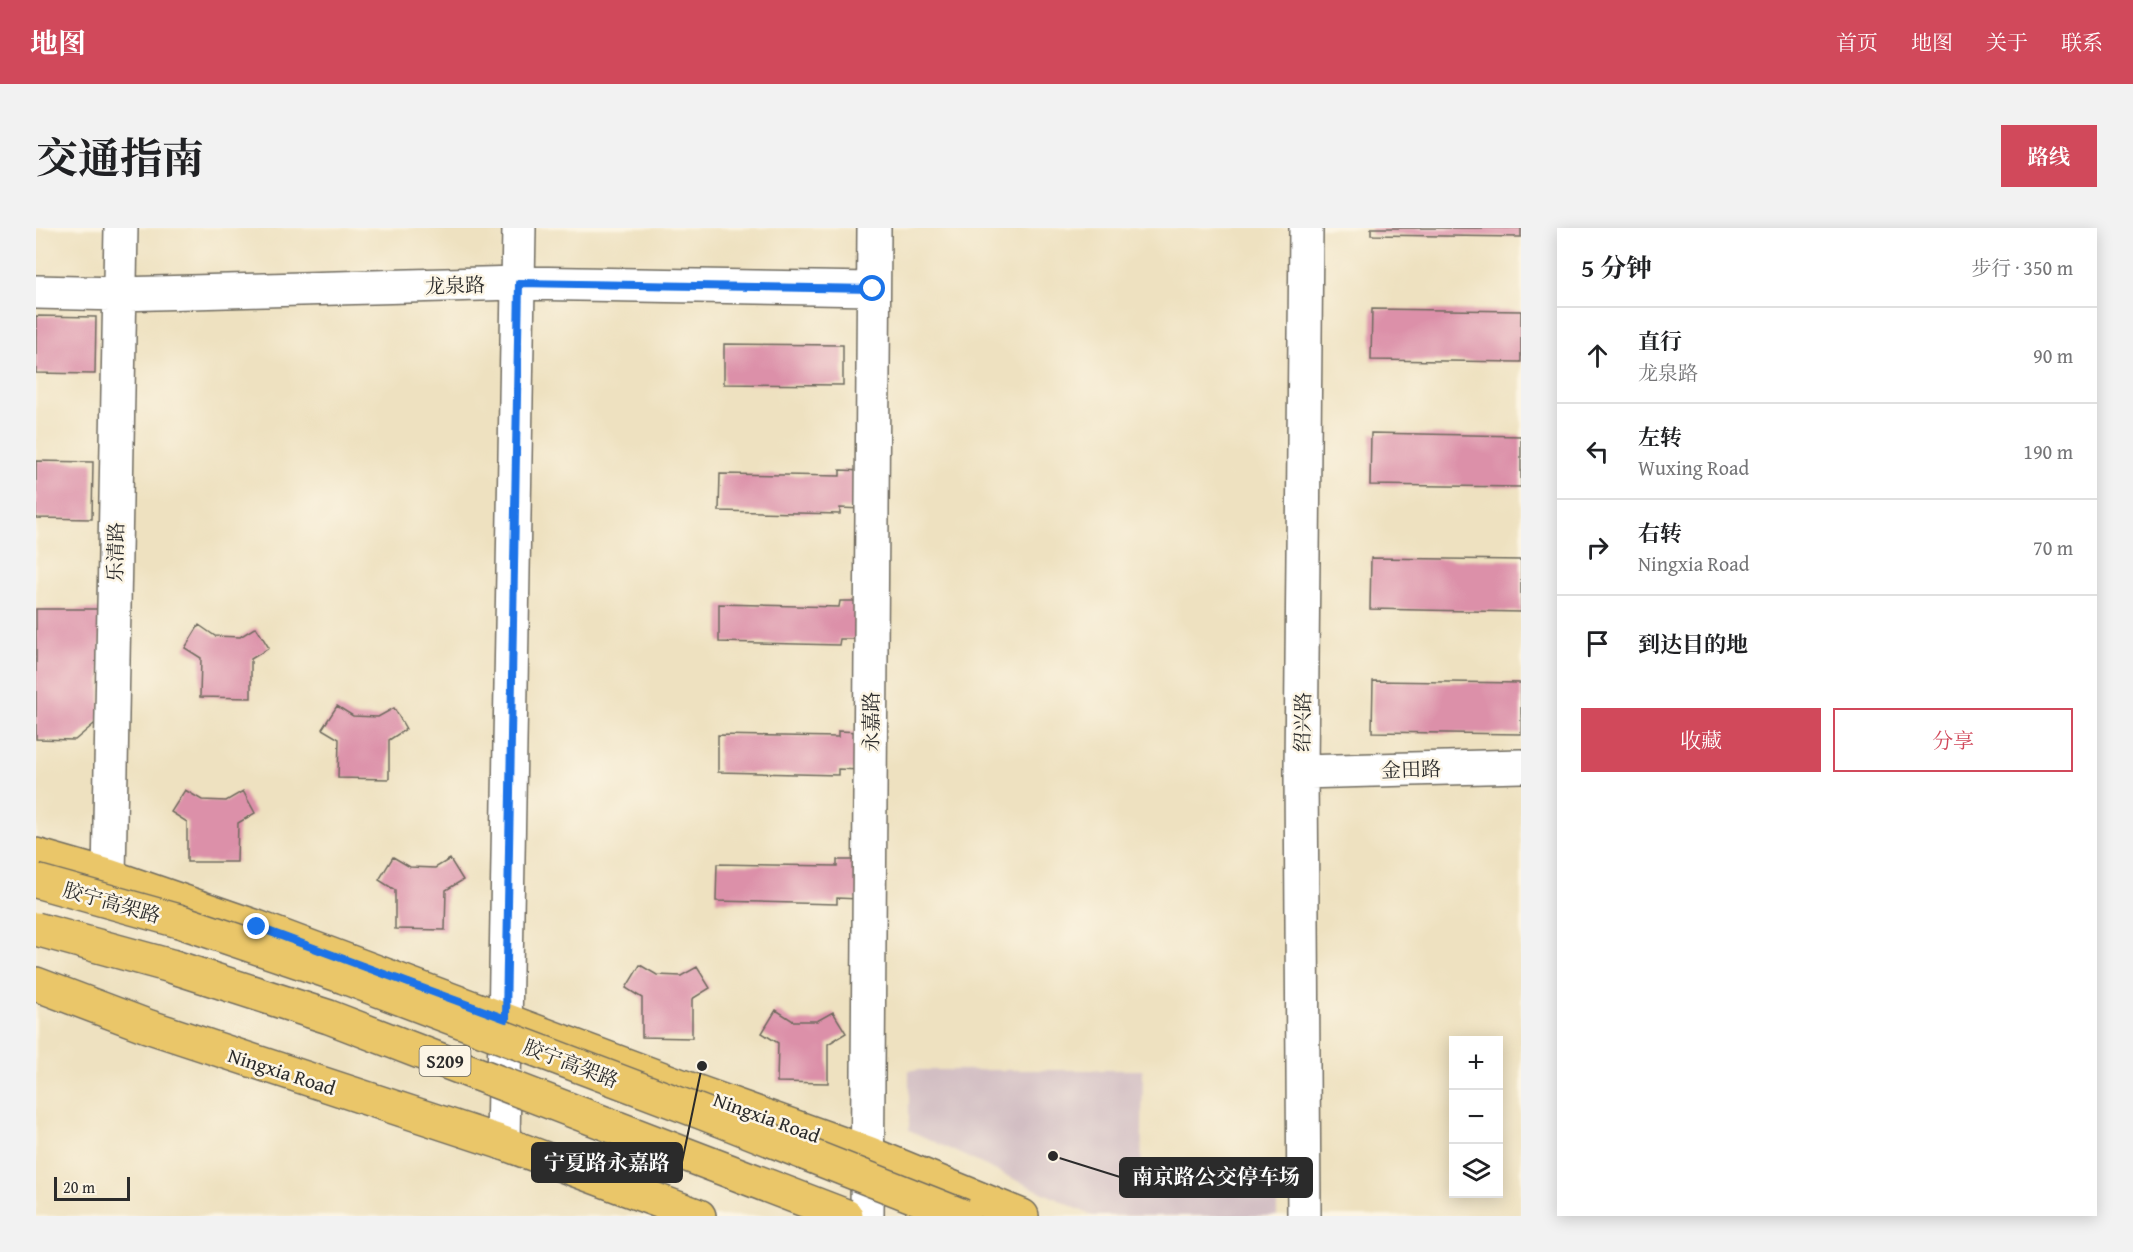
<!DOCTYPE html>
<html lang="zh">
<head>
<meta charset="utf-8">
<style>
	:root { --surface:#fff; --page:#f2f2f2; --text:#202124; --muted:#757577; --line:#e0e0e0; --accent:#d1495b }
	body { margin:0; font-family:"Gentium Book Plus","Noto Serif SC",serif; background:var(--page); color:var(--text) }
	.controls { position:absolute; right:18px; bottom:18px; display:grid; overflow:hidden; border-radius:0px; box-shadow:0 3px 15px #0003 }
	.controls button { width:54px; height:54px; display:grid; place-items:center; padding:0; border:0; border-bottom:2px solid var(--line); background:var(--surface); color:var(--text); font:30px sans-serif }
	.scale { position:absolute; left:18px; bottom:15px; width:76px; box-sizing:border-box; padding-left:6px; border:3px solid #2b2b2b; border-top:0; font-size:16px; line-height:21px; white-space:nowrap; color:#2b2b2b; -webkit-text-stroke:4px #fcf5e5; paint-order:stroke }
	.stop { position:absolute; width:18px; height:18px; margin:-14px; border:4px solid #1a73e8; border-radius:50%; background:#fff }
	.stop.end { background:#1a73e8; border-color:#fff; box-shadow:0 2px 6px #0008 }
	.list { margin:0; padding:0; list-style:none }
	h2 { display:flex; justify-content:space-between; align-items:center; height:78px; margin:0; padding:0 24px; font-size:26px }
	h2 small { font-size:20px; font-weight:400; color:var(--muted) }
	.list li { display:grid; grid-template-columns:39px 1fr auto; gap:18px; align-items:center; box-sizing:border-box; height:96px; padding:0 24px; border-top:2px solid var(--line) }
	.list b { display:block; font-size:22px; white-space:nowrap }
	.list p { margin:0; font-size:20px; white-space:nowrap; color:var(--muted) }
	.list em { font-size:20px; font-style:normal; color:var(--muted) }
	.actions { display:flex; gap:12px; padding:18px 24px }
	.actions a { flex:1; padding:14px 0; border:2px solid var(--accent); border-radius:0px; text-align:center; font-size:21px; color:var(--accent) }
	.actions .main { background:var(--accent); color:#fff }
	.icon { flex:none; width:33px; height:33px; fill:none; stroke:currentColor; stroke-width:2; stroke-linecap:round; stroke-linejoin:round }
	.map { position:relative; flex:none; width:1485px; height:988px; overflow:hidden; border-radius:0px }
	header { display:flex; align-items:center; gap:36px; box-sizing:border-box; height:84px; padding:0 30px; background:var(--accent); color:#fff }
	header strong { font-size:28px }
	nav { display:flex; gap:33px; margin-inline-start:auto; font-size:21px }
	.intro { display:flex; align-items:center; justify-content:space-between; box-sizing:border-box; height:144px; padding:0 36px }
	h1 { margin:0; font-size:42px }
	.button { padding:15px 27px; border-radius:0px; background:var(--accent); color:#fff; font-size:21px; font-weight:700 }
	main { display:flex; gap:36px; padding:0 36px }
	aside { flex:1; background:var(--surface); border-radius:0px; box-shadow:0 3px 15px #0003 }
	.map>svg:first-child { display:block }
	.industrial { fill:#d2bec3 }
	.building { fill:#dc90a9 }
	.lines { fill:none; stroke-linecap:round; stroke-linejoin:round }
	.minor-casing { stroke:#6f6b5f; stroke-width:36 }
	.major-casing { stroke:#6f6b5f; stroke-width:36 }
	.minor { stroke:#fff; stroke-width:33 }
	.major { stroke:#eac669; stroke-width:33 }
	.highway-bridge-casing { stroke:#6f6b5f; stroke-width:36; stroke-linecap:butt }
	.highway-bridge { stroke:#eac669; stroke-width:33 }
	.route { stroke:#1a73e8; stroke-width:8 }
	.labels { text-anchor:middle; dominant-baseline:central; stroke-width:5; stroke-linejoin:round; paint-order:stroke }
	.shield { fill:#fcf5e5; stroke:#6a6863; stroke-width:1.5 }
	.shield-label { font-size:18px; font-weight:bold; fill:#2b2b2b }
	.street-label { font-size:20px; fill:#2b2b2b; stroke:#fcf5e5 }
	.leader { fill:none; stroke:#2b2b2b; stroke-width:2 }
	.callout-dot { fill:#2b2b2b; stroke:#fcf5e5; stroke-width:2 }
	.callout { fill:#2b2b2b; stroke:#2b2b2b; stroke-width:2 }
	.callout-label { font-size:21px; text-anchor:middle; font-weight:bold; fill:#fff }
</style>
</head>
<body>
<header>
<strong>地图</strong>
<nav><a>首页</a><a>地图</a><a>关于</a><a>联系</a></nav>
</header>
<div class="intro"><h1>交通指南</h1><a class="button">路线</a></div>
<main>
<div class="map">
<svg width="1485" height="988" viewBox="0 0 1485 988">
	<rect width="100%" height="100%" fill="#fcf5e5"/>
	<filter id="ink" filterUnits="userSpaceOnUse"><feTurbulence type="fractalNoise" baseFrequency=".0167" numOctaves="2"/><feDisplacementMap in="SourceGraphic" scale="12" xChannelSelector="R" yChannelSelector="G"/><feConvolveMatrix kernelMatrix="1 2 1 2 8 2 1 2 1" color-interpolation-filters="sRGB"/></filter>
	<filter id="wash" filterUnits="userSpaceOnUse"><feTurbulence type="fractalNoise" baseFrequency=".008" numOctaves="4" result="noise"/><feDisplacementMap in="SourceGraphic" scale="24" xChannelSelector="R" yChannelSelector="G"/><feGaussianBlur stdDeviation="1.35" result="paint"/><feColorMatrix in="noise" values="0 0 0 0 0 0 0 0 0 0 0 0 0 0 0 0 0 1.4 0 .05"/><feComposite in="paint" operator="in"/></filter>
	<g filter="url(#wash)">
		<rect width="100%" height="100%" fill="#eee1c0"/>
		<!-- industrial -->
		<path class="industrial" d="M873 842H1107L1105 953 1241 956V988H1057L873 902Z"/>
		<g id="blocks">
			<!-- building -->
			<path class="building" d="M1335 0H1485V9L1335 7Z
				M1336 81 1485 83V134L1335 132Z
				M0 88 60 89 59 146 0 145Z
				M688 116 807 117V157L688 156Z
				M1335 205 1485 208V259L1334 257Z
				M0 233 57 234 56 291 0 290Z
				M804 242 828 243 827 281 804 280V286L683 283 684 246 804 248Z
				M1335 330 1485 332V384L1334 381Z
				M804 373H827L826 411H804L803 417 683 414V376L803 379Z
				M0 381H65L64 491 39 512 0 511Z
				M163 397 179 408 204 409 220 399 233 420 215 431V470L164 469 165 430 149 420Z
				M1337 453 1485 455V506L1336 504Z
				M301 478 317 488 342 489 358 480 370 501 353 512V551L302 550 303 511 286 501Z
				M802 503 826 504 825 542 802 541V547L682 544V507L802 509Z
				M149 562 166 572 190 573 207 563 219 585 202 595 201 634H151V594L135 584Z
				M357 629 374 639 399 640 414 631 427 652 410 662 409 702 359 701V662L343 652Z
				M801 632H824L823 671 801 670V676L680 673 681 636 801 638Z
				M604 737 621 747 645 748 661 739 674 760 656 771V810L606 809V770L590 760Z
				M740 782 757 793H781L797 784 810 805 792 816V855L741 854 742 815 726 805Z"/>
		</g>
	</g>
	<g filter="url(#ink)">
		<use href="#blocks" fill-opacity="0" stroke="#6f6b5f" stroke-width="1.5"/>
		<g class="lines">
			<defs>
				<path id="minor" d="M0 64 84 66 483 55 837 61
					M1265 544 1485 538
					M73 648 85 0
					M467 915 483 0
					M831 988 838 0
					M1268 988 1265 544 1270 0"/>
				<path id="major" d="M0 627 73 648 221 699 659 863 832 925 986 988
					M0 756 111 798 467 915 663 988"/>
			</defs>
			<!-- minor casing -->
			<use href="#minor" class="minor-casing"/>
			<!-- major casing -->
			<use href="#major" class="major-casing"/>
			<!-- minor -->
			<use href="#minor" class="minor"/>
			<!-- major -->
			<use href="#major" class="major"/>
			<defs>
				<path id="highway-bridge" d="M0 653 143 693 308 749 667 885 927 988
					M0 701 135 738 293 789 810 988"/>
			</defs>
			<!-- highway-bridge casing -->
			<use href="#highway-bridge" class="highway-bridge-casing"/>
			<!-- highway-bridge -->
			<use href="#highway-bridge" class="highway-bridge"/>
		</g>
	</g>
	<g class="lines" filter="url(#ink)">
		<!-- route -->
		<path class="route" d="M221 699 470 791 483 55 837 61"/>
	</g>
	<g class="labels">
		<!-- shield labels -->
		<rect class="shield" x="383.5" y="818" width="51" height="30" rx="4.5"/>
		<g class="shield-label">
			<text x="409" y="833">S209</text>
		</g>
		<!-- street labels -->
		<g class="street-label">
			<text transform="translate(419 57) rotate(-2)">龙泉路</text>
			<text transform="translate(79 324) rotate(-89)">乐清路</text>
			<text transform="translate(834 494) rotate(-90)">永嘉路</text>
			<text transform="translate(1266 494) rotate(-89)">绍兴路</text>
			<text transform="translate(1375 541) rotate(-2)">金田路</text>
			<text transform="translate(76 674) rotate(16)">胶宁高架路</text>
			<text transform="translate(535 835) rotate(21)">胶宁高架路</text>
			<text transform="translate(246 843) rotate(18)">Ningxia Road</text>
			<text transform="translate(731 889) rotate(20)">Ningxia Road</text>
		</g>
	</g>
	<!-- callouts -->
	<path class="leader" d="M666 838L646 934M1017 928L1084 949"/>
	<g class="callout-dot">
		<circle cx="666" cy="838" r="6"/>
		<circle cx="1017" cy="928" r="6"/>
	</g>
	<g class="callout">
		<rect x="496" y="915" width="150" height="39" rx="6"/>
		<rect x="1084" y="930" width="192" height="39" rx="6"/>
	</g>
	<g class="callout-label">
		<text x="571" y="942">宁夏路永嘉路</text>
		<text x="1180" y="956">南京路公交停车场</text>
	</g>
</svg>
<div class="controls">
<button>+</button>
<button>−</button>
<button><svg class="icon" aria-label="layers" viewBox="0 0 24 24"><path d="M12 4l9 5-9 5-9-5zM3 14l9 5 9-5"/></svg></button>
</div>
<div class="scale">20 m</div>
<div class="stop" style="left:837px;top:61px"></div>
<div class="stop end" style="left:221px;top:699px"></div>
</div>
<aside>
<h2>5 分钟<small>步行 · 350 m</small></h2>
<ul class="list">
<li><svg class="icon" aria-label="ahead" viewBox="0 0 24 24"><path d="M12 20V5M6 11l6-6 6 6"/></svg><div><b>直行</b><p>龙泉路</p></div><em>90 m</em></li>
<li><svg class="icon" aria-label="left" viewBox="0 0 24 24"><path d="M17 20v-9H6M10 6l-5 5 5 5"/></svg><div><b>左转</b><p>Wuxing Road</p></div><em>190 m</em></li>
<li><svg class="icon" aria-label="right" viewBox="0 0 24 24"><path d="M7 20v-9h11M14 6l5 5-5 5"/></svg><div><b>右转</b><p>Ningxia Road</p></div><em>70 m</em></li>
<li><svg class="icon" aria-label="arrive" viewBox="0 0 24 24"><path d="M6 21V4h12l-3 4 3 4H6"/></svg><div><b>到达目的地</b></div></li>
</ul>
<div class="actions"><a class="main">收藏</a><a>分享</a></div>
</aside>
</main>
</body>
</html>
